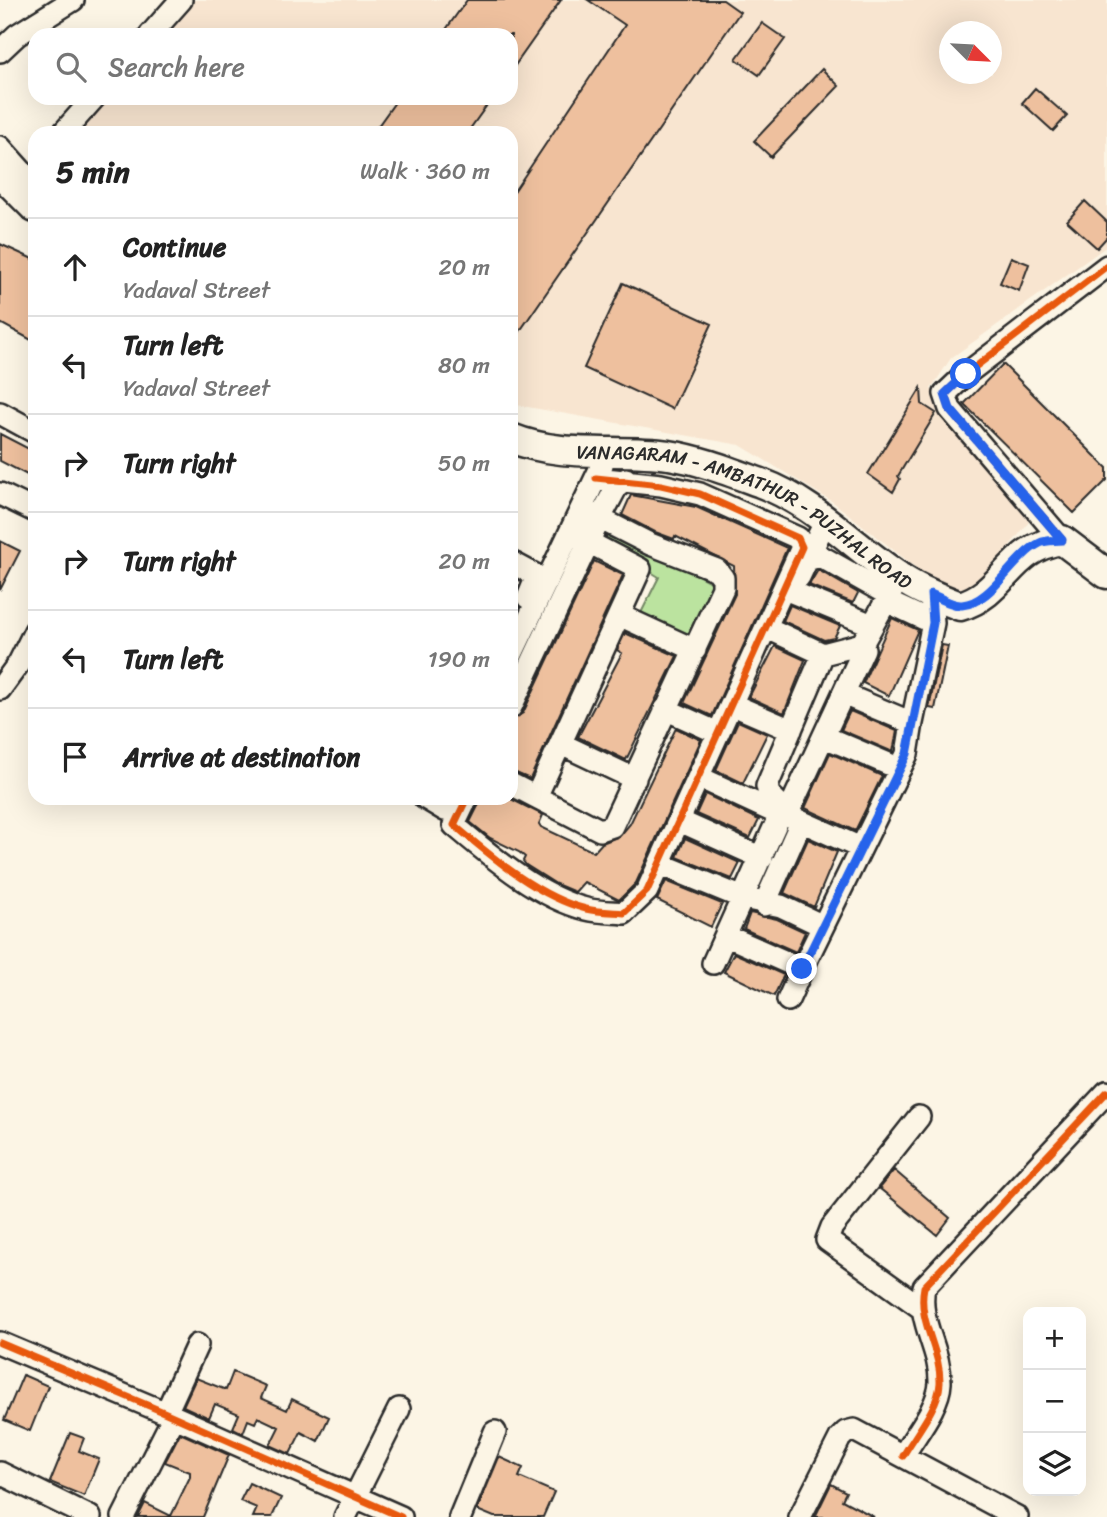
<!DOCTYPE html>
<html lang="en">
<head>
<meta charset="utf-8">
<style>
	:root { --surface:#fff; --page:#f6f6f6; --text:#222; --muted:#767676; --line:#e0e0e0 }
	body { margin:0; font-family:Sriracha,sans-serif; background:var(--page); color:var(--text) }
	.controls { position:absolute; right:21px; bottom:21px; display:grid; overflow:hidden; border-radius:14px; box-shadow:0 7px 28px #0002 }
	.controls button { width:63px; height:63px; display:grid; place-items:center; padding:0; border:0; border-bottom:2px solid var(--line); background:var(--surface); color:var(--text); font:35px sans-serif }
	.compass { position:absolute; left:939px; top:21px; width:63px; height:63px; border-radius:50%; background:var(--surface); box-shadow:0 7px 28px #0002; rotate:114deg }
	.stop { position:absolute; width:21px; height:21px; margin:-16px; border:5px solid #2563eb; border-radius:50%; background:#fff }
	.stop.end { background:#2563eb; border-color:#fff; box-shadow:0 2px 7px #0008 }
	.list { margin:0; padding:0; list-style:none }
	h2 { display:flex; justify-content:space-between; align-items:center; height:91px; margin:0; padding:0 28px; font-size:30px }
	h2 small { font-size:23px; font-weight:400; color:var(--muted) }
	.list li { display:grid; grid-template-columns:46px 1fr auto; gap:21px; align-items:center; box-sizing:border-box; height:98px; padding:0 28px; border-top:2px solid var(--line) }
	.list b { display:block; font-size:26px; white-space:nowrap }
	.list p { margin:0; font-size:23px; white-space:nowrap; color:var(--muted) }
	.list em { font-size:23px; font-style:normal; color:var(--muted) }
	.icon { flex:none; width:38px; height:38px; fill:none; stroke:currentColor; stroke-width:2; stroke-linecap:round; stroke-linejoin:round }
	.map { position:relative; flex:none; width:1107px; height:1517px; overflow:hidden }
	.search { position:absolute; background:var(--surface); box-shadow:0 7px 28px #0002; left:28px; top:28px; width:490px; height:77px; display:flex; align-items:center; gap:18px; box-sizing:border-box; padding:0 24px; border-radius:21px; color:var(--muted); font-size:26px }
	.panel { position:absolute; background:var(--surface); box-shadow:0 7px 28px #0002; left:28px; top:126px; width:490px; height:679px; border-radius:21px }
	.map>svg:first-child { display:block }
	.built { fill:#f8e5d0; fill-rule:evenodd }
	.green { fill:#bbe39f; stroke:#738765; stroke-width:2 }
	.building { fill:#eec09e; stroke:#2b2b2b; stroke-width:2 }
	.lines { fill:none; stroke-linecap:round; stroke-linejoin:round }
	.minor-casing { stroke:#2b2b2b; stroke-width:26 }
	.major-casing { stroke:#2b2b2b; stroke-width:33 }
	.minor { stroke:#fcf5e5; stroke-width:21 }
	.major { stroke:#fcf5e5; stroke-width:28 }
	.cycleway-casing { stroke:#fcf5e5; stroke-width:11 }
	.cycleway { stroke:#e8590c; stroke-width:7 }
	.route { stroke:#2563eb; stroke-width:9 }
	.labels { text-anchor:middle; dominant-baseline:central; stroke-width:7; stroke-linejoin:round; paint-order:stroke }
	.street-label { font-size:19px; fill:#2b2b2b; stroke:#fcf5e5 }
</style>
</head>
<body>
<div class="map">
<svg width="1107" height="1517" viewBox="0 0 1107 1517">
	<rect width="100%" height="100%" fill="#fcf5e5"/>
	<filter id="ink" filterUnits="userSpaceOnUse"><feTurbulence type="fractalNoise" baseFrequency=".0143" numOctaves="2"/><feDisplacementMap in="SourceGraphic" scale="14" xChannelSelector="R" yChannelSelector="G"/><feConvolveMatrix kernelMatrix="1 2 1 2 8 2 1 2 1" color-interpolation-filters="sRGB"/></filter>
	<g filter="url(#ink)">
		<!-- built -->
		<path class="built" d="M189 0H1107V246L951 358 931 389 1029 522 974 589 939 586 833 502 740 445 511 404V133H75L105 98H511V35H159ZM950 32H992V74H950Z"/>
		<!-- green -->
		<path class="green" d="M605 525 718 586 696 641 641 613 659 577 597 539Z"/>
		<!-- building -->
		<path class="building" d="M467 0H561L511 71V35H442Z
			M588 0H723L740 12 511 344V196L625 25Z
			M762 23 785 39 759 75 736 59Z
			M822 69 839 86 771 157 754 141Z
			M1035 88 1067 116 1053 131 1022 103Z
			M398 98H492L467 133H373Z
			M1085 201 1107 222V237L1097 248 1067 221Z
			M0 244 35 260V342L0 323Z
			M1011 257 1029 264 1019 291 1000 283Z
			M623 283 712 324 672 409 584 368Z
			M1003 364 1107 468V480L1074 513 964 404Z
			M921 388 922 404 936 413 898 476 900 479 893 492 868 474Z
			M0 434 35 452V479L0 461Z
			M631 495 696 507 787 548 712 716 684 703 735 594 734 566 675 536 674 539 655 532 622 515Z
			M0 541 20 551 0 590Z
			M594 561 623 575 530 779 511 771V720L523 713Z
			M818 570 858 593 853 603 809 585Z
			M790 605 840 626 834 638 824 640 783 621Z
			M892 618 918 630 889 696 863 683Z
			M625 633 677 656 626 760 578 737 622 653 617 650Z
			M942 645 948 646 935 709 929 708Z
			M775 646 805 660 784 713 749 697Z
			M850 711 897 731 893 752 841 730Z
			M738 721 767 734 743 783 716 770Z
			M676 728 701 740 636 883 619 900 584 882 575 892 556 884 526 865 523 861 525 857 519 852 490 838 470 822 482 798H509L543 815 539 824 541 827 594 852 602 843 620 836 630 824Z
			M830 753 882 776 855 831 805 808Z
			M705 794 759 820 750 838 696 814Z
			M685 838 740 863 732 879 677 857Z
			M808 839 837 852 814 907 784 893Z
			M666 881 722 904 711 927 657 900Z
			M750 913 777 919 805 932 796 952 744 929Z
			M734 953 784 975 774 996 724 972Z
			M894 1170 950 1218 937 1235 879 1188Z
			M233 1372 266 1386 261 1398 287 1410 292 1399 329 1417 318 1441 301 1432 290 1454 270 1445 279 1427 258 1417 255 1423 248 1420 243 1433 233 1428 239 1414 215 1404 209 1418 183 1406 196 1378 226 1390Z
			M23 1375 48 1386 30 1431 4 1420Z
			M70 1433 84 1438 79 1451 99 1459 84 1496 50 1482Z
			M180 1433 229 1455 203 1517H138L145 1503 171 1516 190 1477V1472L165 1462Z
			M499 1457 523 1468 519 1477 554 1492 543 1517H494L477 1510Z
			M249 1483 281 1498 272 1517H253L257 1508 240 1501Z
			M831 1484 846 1492 842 1500 874 1517H815Z"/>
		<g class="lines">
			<defs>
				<path id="minor" d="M150 35 181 0
					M0 51 17 35 73 0
					M63 133 94 98
					M0 147 25 175
					M0 413 35 432
					M0 494 35 511
					M1062 540 950 409 945 394 966 374 1107 266
					M807 560 825 522
					M511 562 537 576 528 598
					M799 577 807 560 820 556 889 595
					M792 592 872 625
					M886 601 933 623
					M619 615 695 650
					M774 631 823 654
					M511 656 602 465
					M0 689 19 663 35 631
					M843 694 912 723 933 623 931 594
					M511 707 599 520 616 488 626 479
					M738 707 791 730
					M665 709 718 733
					M825 737 900 769
					M561 744 635 779
					M705 780 781 815
					M511 784 536 797 640 569 571 533
					M536 797 600 830 612 826 723 588V578L717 570 650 544 581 509
					M425 798 445 810 452 798
					M467 798 454 825C492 857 538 897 586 909 598 912 612 912 624 913L647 891 802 547 798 538 700 494 661 485 596 478
					M684 823 762 858
					M861 848 787 815 864 649 862 644
					M665 866 743 898 781 906 823 926
					M764 905 801 822
					M727 936 802 969 907 754 912 723
					M713 963 783 808 769 794 767 786 823 654 862 644 895 585
					M788 1000 802 969
					M919 1117 832 1227 827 1240 920 1307
					M0 1343 166 1413 401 1517
					M166 1413 197 1345
					M903 1456C914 1436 939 1407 940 1383 941 1349 917 1322 924 1287L1107 1092
					M0 1473 90 1517
					M123 1517 174 1416
					M345 1517 399 1409
					M460 1517 495 1432
					M800 1517 840 1438 846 1432 854 1430 1017 1517"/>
				<g id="major">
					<path d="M0 173 35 208"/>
					<path id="s1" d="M511 438C562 459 616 448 669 455 701 460 731 472 761 483 813 502 853 546 898 576 916 589 939 598 960 606 1006 593 1009 547 1062 540L1107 574"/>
				</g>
			</defs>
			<!-- minor casing -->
			<use href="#minor" class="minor-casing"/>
			<!-- major casing -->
			<use href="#major" class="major-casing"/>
			<!-- minor -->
			<use href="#minor" class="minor"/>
			<!-- major -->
			<use href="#major" class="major"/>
			<defs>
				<path id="cycleway" d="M1062 540 950 409 945 394 966 374 1107 266
					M467 798 454 825C492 857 538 897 586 909 598 912 612 912 624 913L647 891 802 547 798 538 700 494 661 485 596 478
					M0 1343 166 1413 401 1517
					M903 1456C914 1436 939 1407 940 1383 941 1349 917 1322 924 1287L1107 1092"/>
			</defs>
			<!-- cycleway casing -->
			<use href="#cycleway" class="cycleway-casing"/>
			<!-- cycleway -->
			<use href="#cycleway" class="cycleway"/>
		</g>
	</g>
	<g class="lines" filter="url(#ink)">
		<!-- route -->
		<path class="route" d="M802 969 907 754 933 623 931 594C940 598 953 606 962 605 992 603 1013 556 1040 543 1046 540 1055 541 1062 540L950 409 945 394 966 374"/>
	</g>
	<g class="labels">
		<!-- street labels -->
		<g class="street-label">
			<text stroke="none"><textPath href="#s1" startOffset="252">VANAGARAM - AMBATHUR - PUZHAL ROAD</textPath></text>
		</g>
	</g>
</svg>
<div class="controls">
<button>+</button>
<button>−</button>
<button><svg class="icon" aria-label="layers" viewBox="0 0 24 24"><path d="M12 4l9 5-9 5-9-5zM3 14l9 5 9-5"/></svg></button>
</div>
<svg class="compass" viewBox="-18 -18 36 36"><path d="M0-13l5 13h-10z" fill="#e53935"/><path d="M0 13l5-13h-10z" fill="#767676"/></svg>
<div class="stop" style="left:966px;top:374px"></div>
<div class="stop end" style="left:802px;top:969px"></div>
<div class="search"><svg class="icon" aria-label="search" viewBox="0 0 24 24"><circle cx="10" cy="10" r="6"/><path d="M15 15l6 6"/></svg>Search here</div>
<section class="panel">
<h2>5 min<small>Walk · 360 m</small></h2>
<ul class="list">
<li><svg class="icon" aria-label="ahead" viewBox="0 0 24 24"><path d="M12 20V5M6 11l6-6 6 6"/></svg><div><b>Continue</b><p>Yadaval Street</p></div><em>20 m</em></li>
<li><svg class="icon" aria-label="left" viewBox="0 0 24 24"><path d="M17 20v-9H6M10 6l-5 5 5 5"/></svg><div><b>Turn left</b><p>Yadaval Street</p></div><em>80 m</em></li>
<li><svg class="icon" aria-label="right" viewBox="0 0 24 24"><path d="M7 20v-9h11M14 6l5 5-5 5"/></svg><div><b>Turn right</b></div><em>50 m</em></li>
<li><svg class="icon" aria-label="right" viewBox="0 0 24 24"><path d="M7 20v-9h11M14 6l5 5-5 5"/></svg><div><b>Turn right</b></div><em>20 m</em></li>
<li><svg class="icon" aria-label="left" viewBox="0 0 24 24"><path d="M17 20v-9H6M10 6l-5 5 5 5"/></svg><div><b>Turn left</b></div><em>190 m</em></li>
<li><svg class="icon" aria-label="arrive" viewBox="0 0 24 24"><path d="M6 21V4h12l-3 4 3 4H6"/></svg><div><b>Arrive at destination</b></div></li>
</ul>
</section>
</div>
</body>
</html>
